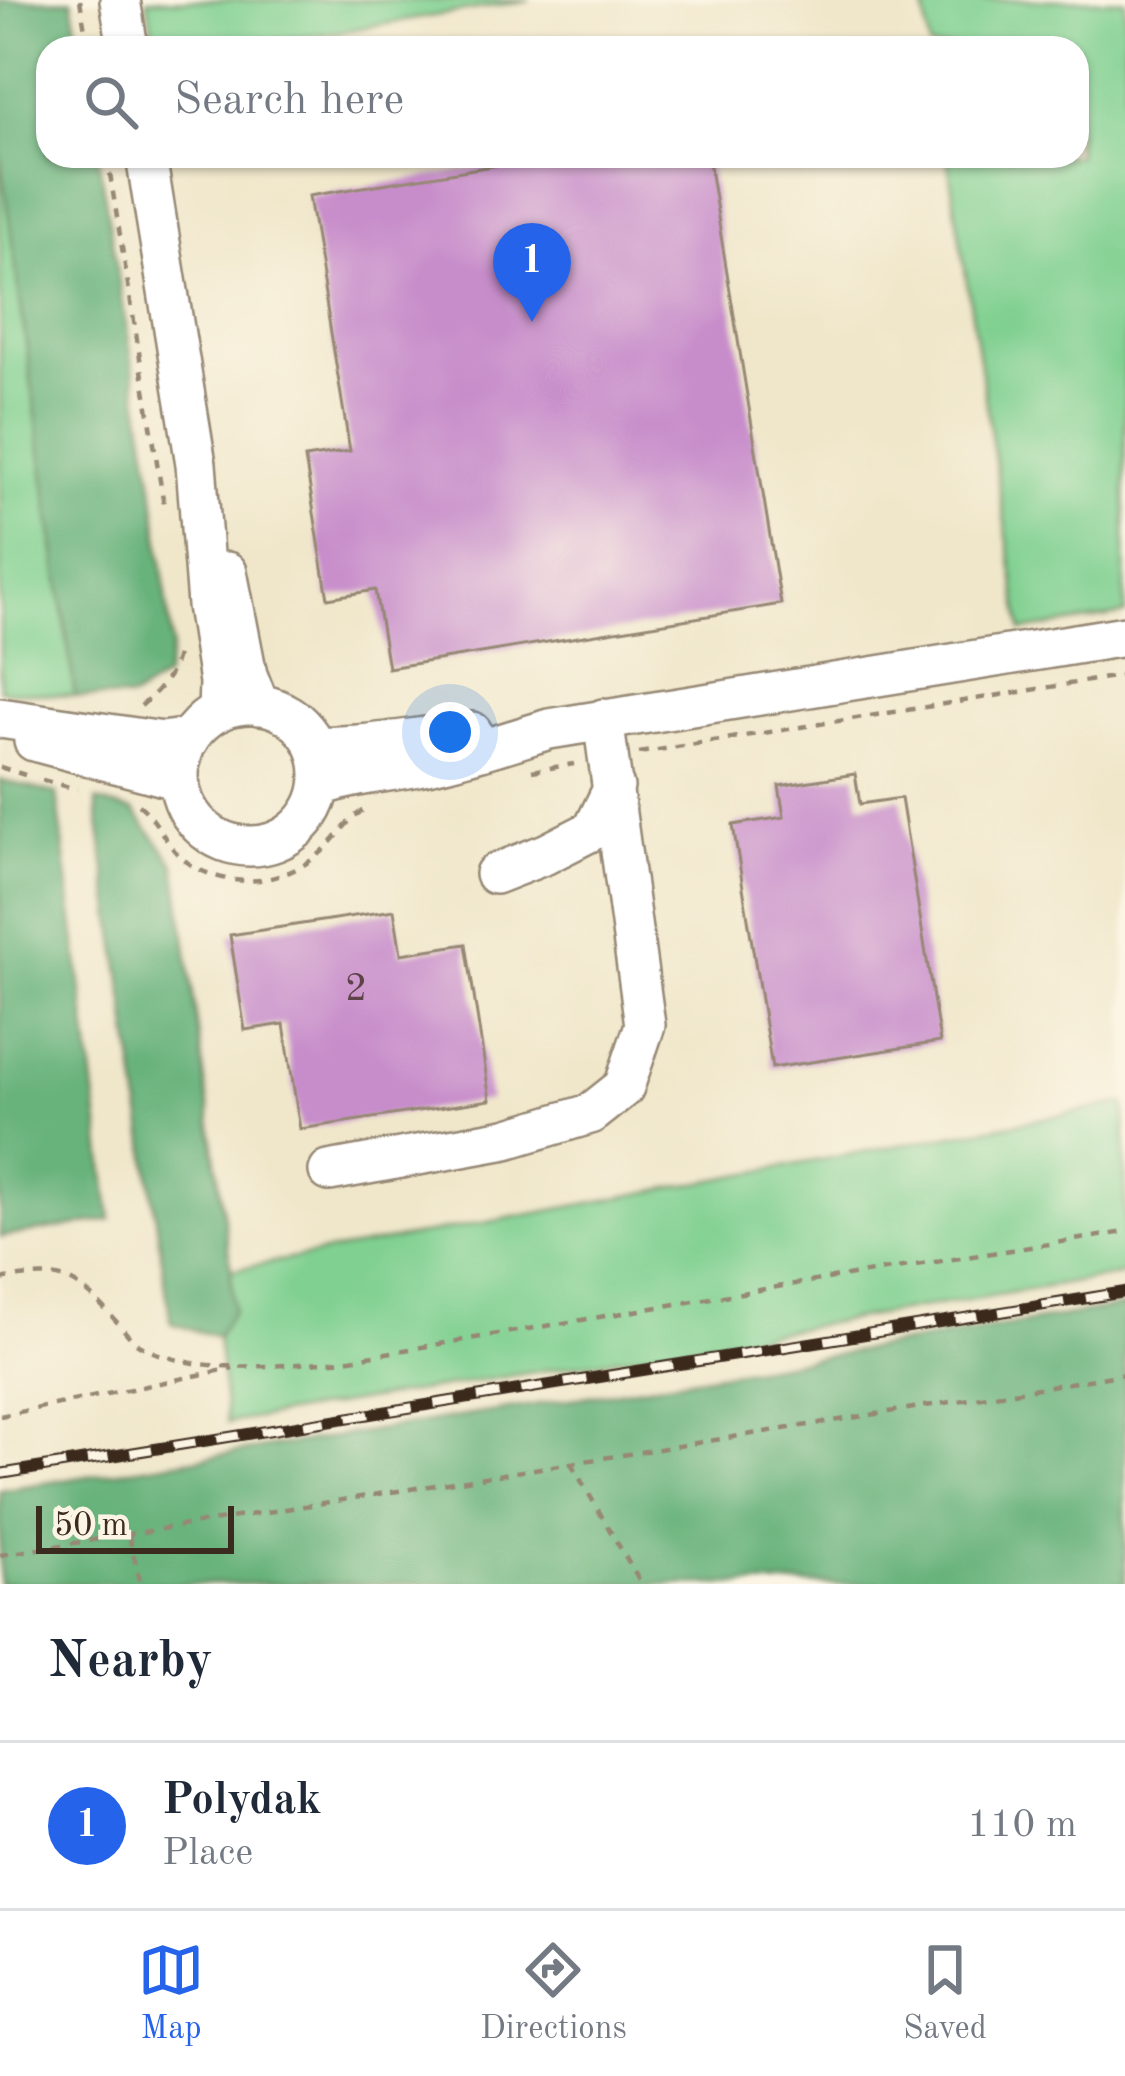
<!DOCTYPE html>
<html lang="en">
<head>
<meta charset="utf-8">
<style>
	:root { --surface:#fff; --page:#f6f6f7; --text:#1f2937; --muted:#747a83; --line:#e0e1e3; --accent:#2563eb }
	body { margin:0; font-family:"Old Standard TT",serif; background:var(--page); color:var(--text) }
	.scale { position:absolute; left:36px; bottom:30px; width:198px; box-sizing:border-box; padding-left:12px; border:6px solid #3b2a1e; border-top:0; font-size:33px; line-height:42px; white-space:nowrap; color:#3b2a1e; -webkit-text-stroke:9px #fcf5e5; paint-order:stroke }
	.you { position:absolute; left:450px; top:732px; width:42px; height:42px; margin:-30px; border:9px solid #fff; border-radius:50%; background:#1a73e8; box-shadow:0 0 0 18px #1a73e833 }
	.badge { display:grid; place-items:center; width:78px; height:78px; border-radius:50%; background:var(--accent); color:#fff; font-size:39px; font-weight:700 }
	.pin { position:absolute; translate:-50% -99px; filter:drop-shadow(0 3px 6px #0008) }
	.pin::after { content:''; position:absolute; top:63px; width:42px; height:36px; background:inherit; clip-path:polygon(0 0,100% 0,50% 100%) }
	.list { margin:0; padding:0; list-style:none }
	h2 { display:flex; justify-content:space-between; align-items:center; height:156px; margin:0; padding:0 48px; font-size:51px }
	h2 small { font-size:39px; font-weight:400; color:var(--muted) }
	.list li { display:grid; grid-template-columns:78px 1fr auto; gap:36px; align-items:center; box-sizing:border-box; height:168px; padding:0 48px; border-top:3px solid var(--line) }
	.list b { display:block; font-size:45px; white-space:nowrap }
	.list p { margin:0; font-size:39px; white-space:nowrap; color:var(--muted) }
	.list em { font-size:39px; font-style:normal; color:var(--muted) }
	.icon { flex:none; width:66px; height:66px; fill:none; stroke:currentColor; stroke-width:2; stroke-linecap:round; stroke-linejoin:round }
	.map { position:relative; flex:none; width:1125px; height:1584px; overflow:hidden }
	.search { position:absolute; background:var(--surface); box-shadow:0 3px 9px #0004; left:36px; right:36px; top:36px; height:132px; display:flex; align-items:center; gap:30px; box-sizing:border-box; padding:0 42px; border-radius:36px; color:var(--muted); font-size:45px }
	.sheet { height:324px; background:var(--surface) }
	nav { display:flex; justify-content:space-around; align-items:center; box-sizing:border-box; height:168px; border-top:3px solid var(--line); background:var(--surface); font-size:33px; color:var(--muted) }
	nav a { display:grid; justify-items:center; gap:6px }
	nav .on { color:var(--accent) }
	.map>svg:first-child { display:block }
	.green { fill:#80d091; stroke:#5e7d58; stroke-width:3 }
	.forest { fill:#68b27b; stroke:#526e4c; stroke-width:3 }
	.building { fill:#c78dcb }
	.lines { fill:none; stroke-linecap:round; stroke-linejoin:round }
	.minor-casing { stroke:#968874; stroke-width:44 }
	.path { stroke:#968874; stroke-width:4.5; stroke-dasharray:9 9; stroke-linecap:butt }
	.minor { stroke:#fff; stroke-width:39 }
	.rail-casing { stroke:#3b2a1e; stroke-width:12 }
	.rail { stroke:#fcf5e5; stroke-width:8; stroke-dasharray:22; stroke-linecap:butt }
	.labels { text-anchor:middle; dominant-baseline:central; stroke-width:12; stroke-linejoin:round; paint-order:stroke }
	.number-label { font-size:39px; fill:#5e4349 }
</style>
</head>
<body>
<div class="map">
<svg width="1125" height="1584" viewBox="0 0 1125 1584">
	<rect width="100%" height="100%" fill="#fcf5e5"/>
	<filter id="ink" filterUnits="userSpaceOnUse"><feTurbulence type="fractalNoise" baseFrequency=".00833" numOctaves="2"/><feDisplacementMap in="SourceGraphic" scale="24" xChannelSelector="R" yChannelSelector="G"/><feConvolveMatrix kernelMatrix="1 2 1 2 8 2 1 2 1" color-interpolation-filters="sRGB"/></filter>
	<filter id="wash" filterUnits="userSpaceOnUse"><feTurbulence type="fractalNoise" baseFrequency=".004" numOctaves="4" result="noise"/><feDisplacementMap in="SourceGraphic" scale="48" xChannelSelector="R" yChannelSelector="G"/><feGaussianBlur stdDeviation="2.7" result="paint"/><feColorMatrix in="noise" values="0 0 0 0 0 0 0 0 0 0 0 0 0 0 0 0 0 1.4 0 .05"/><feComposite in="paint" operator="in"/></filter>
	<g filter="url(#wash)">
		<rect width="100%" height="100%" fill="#f0e7cb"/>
		<!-- green -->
		<path class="green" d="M147 0H530L240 48H155Z
			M923 0H1125V614L1022 631 947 156H1077V48H930Z
			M0 154 75 696 0 690Z
			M1125 1103V1274L227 1423 217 1337 233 1311 231 1270Z"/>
		<!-- forest -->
		<path class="forest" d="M0 0H72L80 48H48V156H98L153 485 172 646 165 677 131 699 75 696 0 154Z
			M0 780 57 794 111 1220 0 1237Z
			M96 801 134 811 175 864 231 1270 233 1311 217 1337 171 1323Z
			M1125 1306V1584H0V1490L565 1400Z"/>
		<g id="blocks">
			<!-- building -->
			<path class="building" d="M553 156H708L781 604 388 668 375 590 328 598 305 458 350 451 309 196Z
				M855 774 860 804 901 798 940 1042 772 1068 733 825 784 817 779 786Z
				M394 910 401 954 466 944 490 1100 300 1129 284 1024 245 1030 230 935Z"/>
		</g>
	</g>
	<g filter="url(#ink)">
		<use href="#blocks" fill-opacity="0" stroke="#968874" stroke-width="3"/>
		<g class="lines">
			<defs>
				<path id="minor" d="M120 0 128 48
					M146 156 196 464 207 605 219 682 218 712
					M227 572 247 675 259 705
					M179 775a71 71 0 1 1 142 0a71 71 0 1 1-142 0Z
					M0 718 163 742 189 738
					M34 741 179 780
					M315 746C367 748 420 736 472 732
					M321 786C351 775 381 773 413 767 459 758 504 743 549 729L1125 636
					M495 874 546 854 593 830 614 787
					M329 1171 506 1139 590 1114 624 1087 645 1025 603 719"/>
			</defs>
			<!-- minor casing -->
			<use href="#minor" class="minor-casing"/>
			<!-- path -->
			<path class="path" d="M80 0 88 48
				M107 156 164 505
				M141 706C160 689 175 675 178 648
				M639 753 1125 675
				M0 767 25 775
				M532 771 574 764
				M42 780 77 789
				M139 805C159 820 165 847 187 862 233 894 294 883 331 843 343 830 349 818 364 810
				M0 1280C61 1270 73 1274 115 1320 123 1328 131 1341 141 1346 198 1377 283 1365 345 1360L789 1285 1125 1232
				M0 1416 233 1368
				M571 1463 641 1584
				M129 1537 141 1584
				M0 1555 1125 1374"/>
			<!-- minor -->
			<use href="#minor" class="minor"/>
			<defs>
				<path id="rail" d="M0 1474 1125 1292"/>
			</defs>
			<!-- rail casing -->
			<use href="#rail" class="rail-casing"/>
			<!-- rail -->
			<use href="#rail" class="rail"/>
		</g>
	</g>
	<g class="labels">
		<!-- number labels -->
		<g class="number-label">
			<text x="356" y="989">2</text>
		</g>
	</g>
</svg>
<div class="scale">50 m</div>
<div class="you"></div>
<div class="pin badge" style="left:532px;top:322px">1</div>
<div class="search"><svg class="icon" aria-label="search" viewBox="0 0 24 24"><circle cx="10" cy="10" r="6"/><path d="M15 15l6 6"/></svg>Search here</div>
</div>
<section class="sheet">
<h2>Nearby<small></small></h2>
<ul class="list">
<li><span class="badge">1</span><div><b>Polydak</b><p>Place</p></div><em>110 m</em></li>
</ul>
</section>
<nav>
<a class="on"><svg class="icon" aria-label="map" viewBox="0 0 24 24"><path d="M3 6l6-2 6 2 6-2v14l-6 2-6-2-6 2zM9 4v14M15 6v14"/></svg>Map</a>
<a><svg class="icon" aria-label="directions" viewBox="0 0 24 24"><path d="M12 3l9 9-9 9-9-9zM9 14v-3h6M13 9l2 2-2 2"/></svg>Directions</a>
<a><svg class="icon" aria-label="saved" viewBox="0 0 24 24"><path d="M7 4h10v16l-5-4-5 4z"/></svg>Saved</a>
</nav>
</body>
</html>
